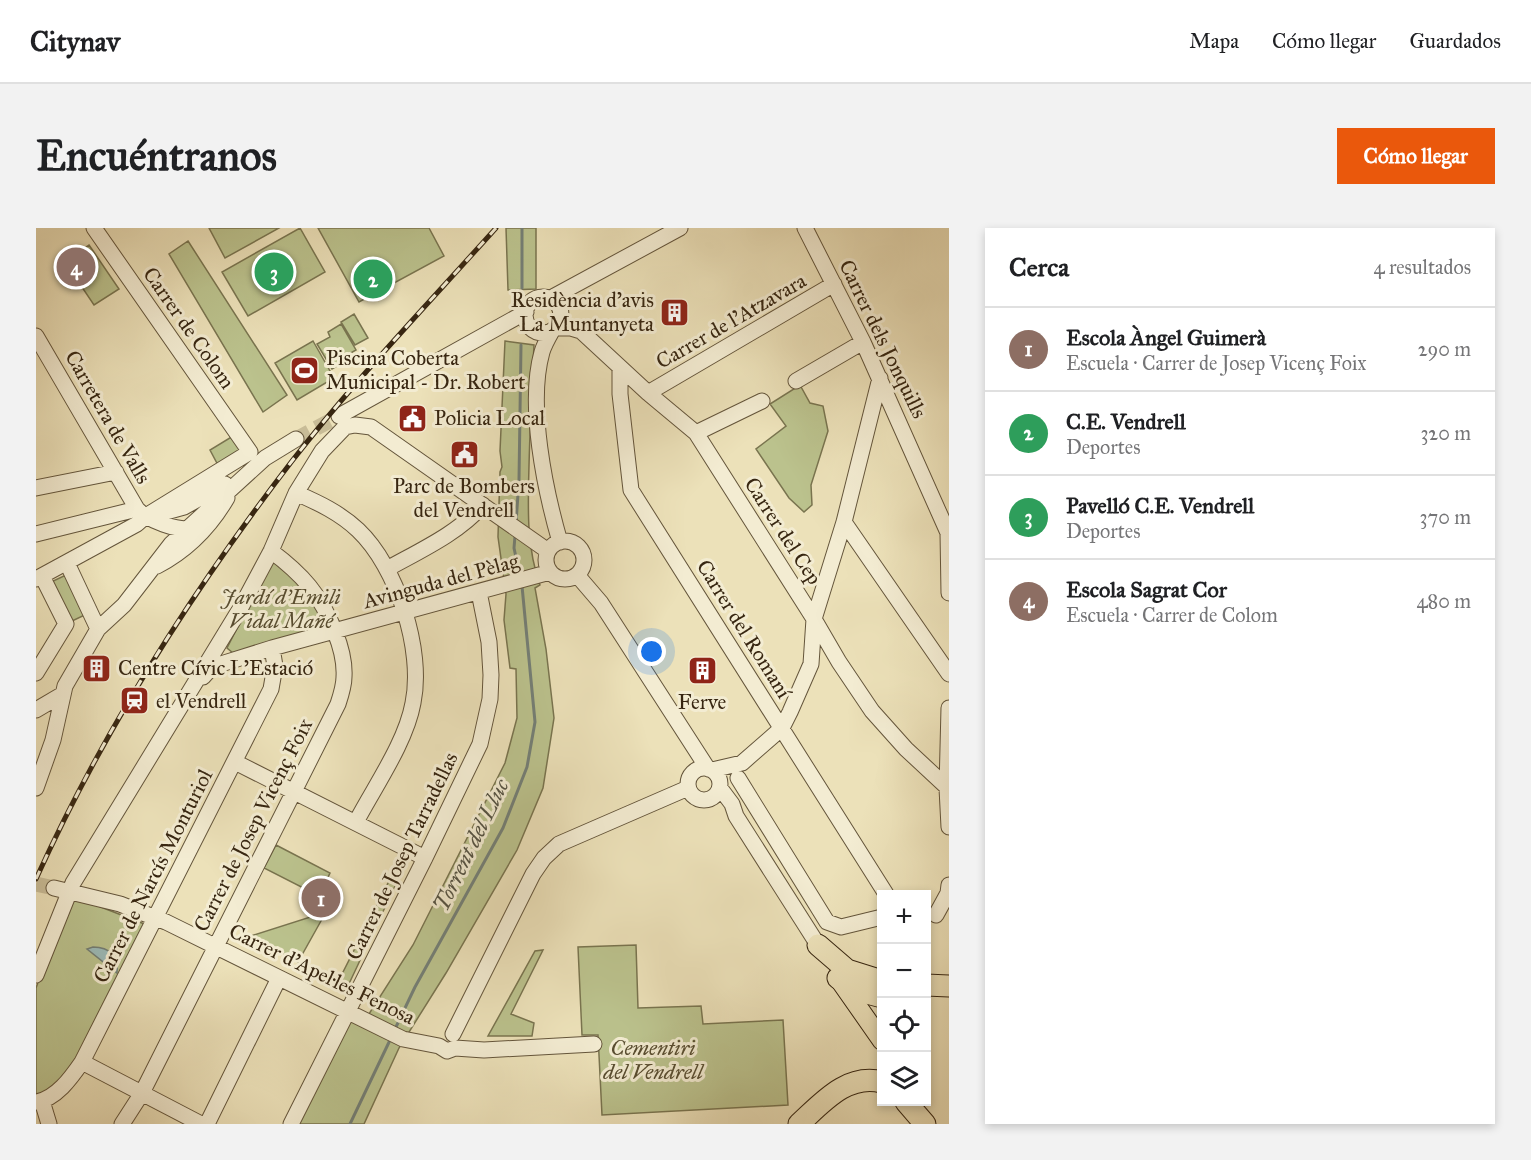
<!DOCTYPE html>
<html lang="es">
<head>
<meta charset="utf-8">
<style>
	:root { --surface:#fff; --page:#f2f2f2; --text:#202124; --muted:#757577; --line:#e0e0e0; --accent:#ea580c }
	body { margin:0; font-family:"IM FELL Great Primer",serif; background:var(--page); color:var(--text) }
	.controls { position:absolute; right:18px; bottom:18px; display:grid; overflow:hidden; border-radius:0px; box-shadow:0 3px 9px #0003 }
	.controls button { width:54px; height:54px; display:grid; place-items:center; padding:0; border:0; border-bottom:2px solid var(--line); background:var(--surface); color:var(--text); font:30px sans-serif }
	.you { position:absolute; left:616px; top:424px; width:21px; height:21px; margin:-15px; border:4px solid #fff; border-radius:50%; background:#1a73e8; box-shadow:0 0 0 9px #1a73e833 }
	.badge { display:grid; place-items:center; width:39px; height:39px; border-radius:50%; background:var(--accent); color:#fff; font-size:20px; font-weight:700 }
	.pin { position:absolute; translate:-50% -50%; border:3px solid #fff; box-shadow:0 2px 6px #0006 }
	.list { margin:0; padding:0; list-style:none }
	h2 { display:flex; justify-content:space-between; align-items:center; height:78px; margin:0; padding:0 24px; font-size:26px }
	h2 small { font-size:20px; font-weight:400; color:var(--muted) }
	.list li { display:grid; grid-template-columns:39px 1fr auto; gap:18px; align-items:center; box-sizing:border-box; height:84px; padding:0 24px; border-top:2px solid var(--line) }
	.list b { display:block; font-size:22px; white-space:nowrap }
	.list p { margin:0; font-size:20px; white-space:nowrap; color:var(--muted) }
	.list em { font-size:20px; font-style:normal; color:var(--muted) }
	.icon { flex:none; width:33px; height:33px; fill:none; stroke:currentColor; stroke-width:2; stroke-linecap:round; stroke-linejoin:round }
	.map { position:relative; flex:none; width:913px; height:896px; overflow:hidden; border-radius:0px }
	header { display:flex; align-items:center; gap:36px; box-sizing:border-box; height:84px; padding:0 30px; background:var(--surface); border-bottom:2px solid var(--line) }
	header strong { font-size:28px }
	nav { display:flex; gap:33px; margin-inline-start:auto; font-size:21px }
	.intro { display:flex; align-items:center; justify-content:space-between; box-sizing:border-box; height:144px; padding:0 36px }
	h1 { margin:0; font-size:42px }
	.button { padding:15px 27px; border-radius:0px; background:var(--accent); color:#fff; font-size:21px; font-weight:700 }
	main { display:flex; gap:36px; padding:0 36px }
	aside { flex:1; background:var(--surface); border-radius:0px; box-shadow:0 3px 9px #0003 }
	.map>svg:first-child { display:block }
	.green { fill:#bbc28d; stroke:#79744f; stroke-width:1.5 }
	.water { fill:#9cbbb9; stroke:#747f76; stroke-width:1.5 }
	.lines { fill:none; stroke-linecap:round; stroke-linejoin:round }
	.stream { stroke:#747f76; stroke-width:3 }
	.minor-tunnel { stroke:#c8bc97; stroke-width:15; stroke-dasharray:15 8; stroke-linecap:butt }
	.minor-casing { stroke:#64553b; stroke-width:17 }
	.major-casing { stroke:#372611; stroke-width:20 }
	.highway-casing { stroke:#372611; stroke-width:23 }
	.minor { stroke:#f3ecd2; stroke-width:15 }
	.major { stroke:#ece1b9; stroke-width:18 }
	.highway { stroke:#ece1b9; stroke-width:21 }
	.rail-casing { stroke:#372611; stroke-width:5 }
	.rail { stroke:#f3ecd2; stroke-width:3; stroke-dasharray:9; stroke-linecap:butt }
	.labels { text-anchor:middle; dominant-baseline:central; stroke-width:6; stroke-linejoin:round; paint-order:stroke }
	.poi-label { font-size:21px; fill:#372611; stroke:#f3ecd2; text-anchor:start }
	.street-label { font-size:21px; fill:#372611; stroke:#f3ecd2 }
	.park-label { font-size:21px; font-style:italic; fill:#584d30; stroke:#f3ecd2 }
	.water-label { font-size:22px; font-style:italic; fill:#555343; stroke:#f3ecd2 }
</style>
</head>
<body>
<header>
<strong>Citynav</strong>
<nav><a>Mapa</a><a>Cómo llegar</a><a>Guardados</a></nav>
</header>
<div class="intro"><h1>Encuéntranos</h1><a class="button">Cómo llegar</a></div>
<main>
<div class="map">
<svg width="913" height="896" viewBox="0 0 913 896">
	<rect width="100%" height="100%" fill="#ece1b9"/>
	<filter id="stains"><feTurbulence type="fractalNoise" baseFrequency=".00333" numOctaves="4"/><feColorMatrix values="0 0 0 0 .2 0 0 0 0 .09 0 0 0 0 .02 0 0 0 .5 -.17"/></filter>
	<radialGradient id="worn" r=".72"><stop offset=".6" stop-color="#630" stop-opacity="0"/><stop offset="1" stop-color="#630" stop-opacity=".3"/></radialGradient>
	<!-- green -->
	<path class="green" d="M173 0H243L189 30Z
		M264 0 289 44 212 88 186 44Z
		M282 0H393L408 28 323 74Z
		M470 0H500V61L472 62Z
		M152 13 251 167 227 184 133 26Z
		M53 17 83 61 58 77 29 34Z
		M318 86 332 110 319 117 305 94Z
		M305 96 320 122 306 130 308 134 296 141 281 116 294 109 292 104Z
		M277 113 298 150 261 172 239 135Z
		M469 113 498 117C496 157 494 197 493 238 492 278 490 318 504 357L499 360 510 421 518 490 507 560 481 622 410 745 363 820 328 896H255L312 784 333 786 377 717 469 535 481 490 480 441 474 440 468 392 470 366 462 309 464 244 466 239 464 223Z
		M764 157 774 175 787 178 792 203 775 257 776 277 768 284 753 270 720 221 750 198 734 176Z
		M197 208 205 218 202 228 183 239 174 222Z
		M237 330 281 375 293 400 197 425 191 420Z
		M32 346 51 386 34 394 15 354Z
		M240 617 294 645 283 668 228 640Z
		M353 653 360 656 311 760 302 754Z
		M34 667 111 697 26 856 0 871V760Z
		M290 684 262 734 215 708Z
		M600 717 602 780 665 778 667 796 747 792 752 877 566 887 562 807H546L542 719Z
		M507 722 475 786 498 795 496 808H452L499 723Z"/>
	<!-- water -->
	<path class="water" d="M57 719C74 719 83 729 81 745L51 721Z"/>
	<g class="lines">
		<!-- stream -->
		<path class="stream" d="M486 60V0
			M480 295 483 252 485 117
			M479 308 478 320 484 348
			M359 801 379 759 467 600 491 539 499 494 486 358
			M314 896 355 810"/>
		<!-- minor-tunnel -->
		<path class="minor-tunnel" d="M260 211 303 188
			M0 656 18 660"/>
		<defs>
			<path id="minor" d="M769 0 827 114 913 307
				M489 87a18 18 0 1 1 36 0a18 18 0 1 1-36 0Z
				M513 71 644 0
				M520 100H535L545 103 612 165 660 205 778 391 803 434 836 483 870 521 913 561
				M516 103C512 110 508 117 506 124 491 177 509 262 524 314
				M0 108 101 281C111 292 143 304 157 300
				M584 139V166L595 262 850 666
				M760 153 827 114
				M612 165 798 56
				M303 188 490 84
				M660 205 726 173
				M0 260 80 244
				M260 265C283 275 304 285 322 302 361 339 388 422 377 475 370 514 339 558 320 594
				M119 287 148 279 189 256
				M808 294 913 446
				M912 305 913 365
				M0 306 101 281
				M510 332a19 19 0 1 1 38 0a19 19 0 1 1-38 0Z
				M31 335 62 401
				M121 338C152 322 174 299 191 270
				M351 341C385 322 421 306 447 277
				M541 347 565 375 672 541
				M0 351 101 296 110 288 214 224 58 0
				M0 445 30 396 6 348
				M167 449 175 440 185 436 236 420 514 344
				M913 480 911 560 913 599
				M0 482 27 466
				M199 534 389 630
				M652 556a16 16 0 1 1 32 0a16 16 0 1 1-32 0Z
				M676 542 706 535 746 500 754 484 775 436 778 391 808 294 844 150
				M702 550 791 694 805 699 846 689
				M0 560 17 512 29 458 62 401 88 377 135 316 150 302 229 230 260 211
				M684 560 696 576 700 588 782 717
				M18 660 84 676 130 694 367 811 403 818 411 823 419 820 448 822 558 816
				M900 687 912 665 913 657
				M0 747 37 655 204 381 235 323 260 265 286 223 309 199 319 197 335 199 512 323
				M417 806 497 646 508 630 523 616 652 560
				M46 834 165 896
				M6 873 13 896
				M0 874C20 871 35 850 46 834L235 461 239 438 236 420
				M86 896 106 865 302 476C305 467 308 458 308 449 309 433 305 419 299 404 285 367 266 346 235 323
				M171 896 243 750
				M255 896 389 630 444 516 454 471 455 447 453 414 443 364"/>
			<path id="major" d="M804 753 846 813"/>
			<path id="highway" d="M782 717 811 742 846 753
				M802 750 820 762 846 769
				M890 757 913 758
				M870 874 889 896
				M763 896C786 875 811 845 846 854"/>
		</defs>
		<!-- minor casing -->
		<use href="#minor" class="minor-casing"/>
		<!-- major casing -->
		<use href="#major" class="major-casing"/>
		<!-- highway casing -->
		<use href="#highway" class="highway-casing"/>
		<!-- minor -->
		<use href="#minor" class="minor"/>
		<!-- major -->
		<use href="#major" class="major"/>
		<!-- highway -->
		<use href="#highway" class="highway"/>
		<defs>
			<path id="rail" d="M0 651C68 501 156 363 256 233 319 152 391 77 460 0"/>
		</defs>
		<!-- rail casing -->
		<use href="#rail" class="rail-casing"/>
		<!-- rail -->
		<use href="#rail" class="rail"/>
	</g>
	<!-- icons -->
	<defs>
		<symbol id="building-square" viewBox="-11 -11 22 22"><rect x="-9" y="-9" width="18" height="18" rx="4" fill="#8f2418" stroke="#f3ecd2"/><path d="M-4-6H4V6H1V3H-1V6H-4ZM-2.5-4.3h1.7v1.8h-1.7ZM.8-4.3h1.7v1.8H.8ZM-2.5-1h1.7V.8h-1.7ZM.8-1h1.7V.8H.8Z" fill="#fff"/></symbol>
		<symbol id="stadium-square" viewBox="-11 -11 22 22"><rect x="-9" y="-9" width="18" height="18" rx="4" fill="#8f2418" stroke="#f3ecd2"/><path d="M0-5a6.5 5 0 1 0 0 10a6.5 5 0 1 0 0-10ZM-3.5-1.8h7v3.6h-7Z" fill="#fff"/></symbol>
		<symbol id="civic-square" viewBox="-11 -11 22 22"><rect x="-9" y="-9" width="18" height="18" rx="4" fill="#8f2418" stroke="#f3ecd2"/><path d="M-.6-6.5H3V-4.5H.6V-3L4-1V1h2V6H-6V1h2V-1L-.6-3ZM-1.2 2.5V6h2.4V2.5Z" fill="#fff"/></symbol>
		<symbol id="station-square" viewBox="-11 -11 22 22"><rect x="-9" y="-9" width="18" height="18" rx="4" fill="#8f2418" stroke="#f3ecd2"/><path d="M-3-6H3Q5-6 5-4V2Q5 4 3 4L4.5 6H3L1.5 4h-3L-3 6H-4.5L-3 4Q-5 4-5 2V-4Q-5-6-3-6ZM-3.5-4v3h7v-3ZM-3.5 1v1.5H-2V1ZM2 1v1.5H3.5V1Z" fill="#fff"/></symbol>
	</defs>
	<g fill-rule="evenodd">
		<use href="#building-square" x="622" y="68" width="33" height="33"/>
		<use href="#stadium-square" x="252" y="126" width="33" height="33"/>
		<use href="#civic-square" x="360" y="174" width="33" height="33"/>
		<use href="#civic-square" x="412" y="210" width="33" height="33"/>
		<use href="#building-square" x="44" y="424" width="33" height="33"/>
		<use href="#building-square" x="650" y="426" width="33" height="33"/>
		<use href="#station-square" x="82" y="456" width="33" height="33"/>
	</g>
	<g class="labels">
		<!-- poi labels -->
		<g class="poi-label">
			<text x="618" y="72" text-anchor="end">Residència d'avis<tspan x="618" dy="24">La Muntanyeta</tspan></text>
			<text x="290" y="130">Piscina Coberta<tspan x="290" dy="24">Municipal - Dr. Robert</tspan></text>
			<text x="398" y="190">Policia Local</text>
			<text x="428" y="258" text-anchor="middle">Parc de Bombers<tspan x="428" dy="24">del Vendrell</tspan></text>
			<text x="82" y="440">Centre Cívic L'Estació</text>
			<text x="120" y="473">el Vendrell</text>
			<text x="666" y="474" text-anchor="middle">Ferve</text>
		</g>
		<!-- street labels -->
		<g class="street-label">
			<text transform="translate(695 93) rotate(-30)">Carrer de l'Atzavara</text>
			<text transform="translate(153 100) rotate(55)">Carrer de Colom</text>
			<text transform="translate(847 111) rotate(64)">Carrer dels Jonquills</text>
			<text transform="translate(72 189) rotate(60)">Carretera de Valls</text>
			<text transform="translate(747 303) rotate(57)">Carrer del Cep</text>
			<text transform="translate(405 353) rotate(-15)">Avinguda del Pèlag</text>
			<text transform="translate(708 401) rotate(58)">Carrer del Romaní</text>
			<text transform="translate(217 597) rotate(-63)">Carrer de Josep Vicenç Foix</text>
			<text transform="translate(366 628) rotate(-64)">Carrer de Josep Tarradellas</text>
			<text transform="translate(117 648) rotate(-63)">Carrer de Narcís Monturiol</text>
			<text transform="translate(286 746) rotate(26)">Carrer d'Apel·les Fenosa</text>
		</g>
		<!-- park labels -->
		<g class="park-label">
			<text x="245" y="369">Jardí d'Emili<tspan x="245" dy="24">Vidal Mañé</tspan></text>
			<text x="617" y="820">Cementiri<tspan x="617" dy="24">del Vendrell</tspan></text>
		</g>
		<!-- water labels -->
		<g class="water-label">
			<text transform="translate(435 617) rotate(-64)">Torrent del Lluc</text>
		</g>
	</g>
	<rect width="100%" height="100%" filter="url(#stains)"/>
	<rect width="100%" height="100%" fill="url(#worn)"/>
</svg>
<div class="controls">
<button>+</button>
<button>−</button>
<button><svg class="icon" aria-label="locate" viewBox="0 0 24 24"><circle cx="12" cy="12" r="6"/><path d="M12 2v4M12 18v4M2 12h4M18 12h4"/></svg></button>
<button><svg class="icon" aria-label="layers" viewBox="0 0 24 24"><path d="M12 4l9 5-9 5-9-5zM3 14l9 5 9-5"/></svg></button>
</div>
<div class="you"></div>
<div class="pin badge" style="left:285px;top:670px;background:#8d6e63">1</div>
<div class="pin badge" style="left:337px;top:51px;background:#2e9e5b">2</div>
<div class="pin badge" style="left:238px;top:44px;background:#2e9e5b">3</div>
<div class="pin badge" style="left:40px;top:39px;background:#8d6e63">4</div>
</div>
<aside>
<h2>Cerca<small>4 resultados</small></h2>
<ul class="list">
<li><span class="badge" style="background:#8d6e63">1</span><div><b>Escola Àngel Guimerà</b><p>Escuela · Carrer de Josep Vicenç Foix</p></div><em>290 m</em></li>
<li><span class="badge" style="background:#2e9e5b">2</span><div><b>C.E. Vendrell</b><p>Deportes</p></div><em>320 m</em></li>
<li><span class="badge" style="background:#2e9e5b">3</span><div><b>Pavelló C.E. Vendrell</b><p>Deportes</p></div><em>370 m</em></li>
<li><span class="badge" style="background:#8d6e63">4</span><div><b>Escola Sagrat Cor</b><p>Escuela · Carrer de Colom</p></div><em>480 m</em></li>
</ul>
</aside>
</main>
</body>
</html>
